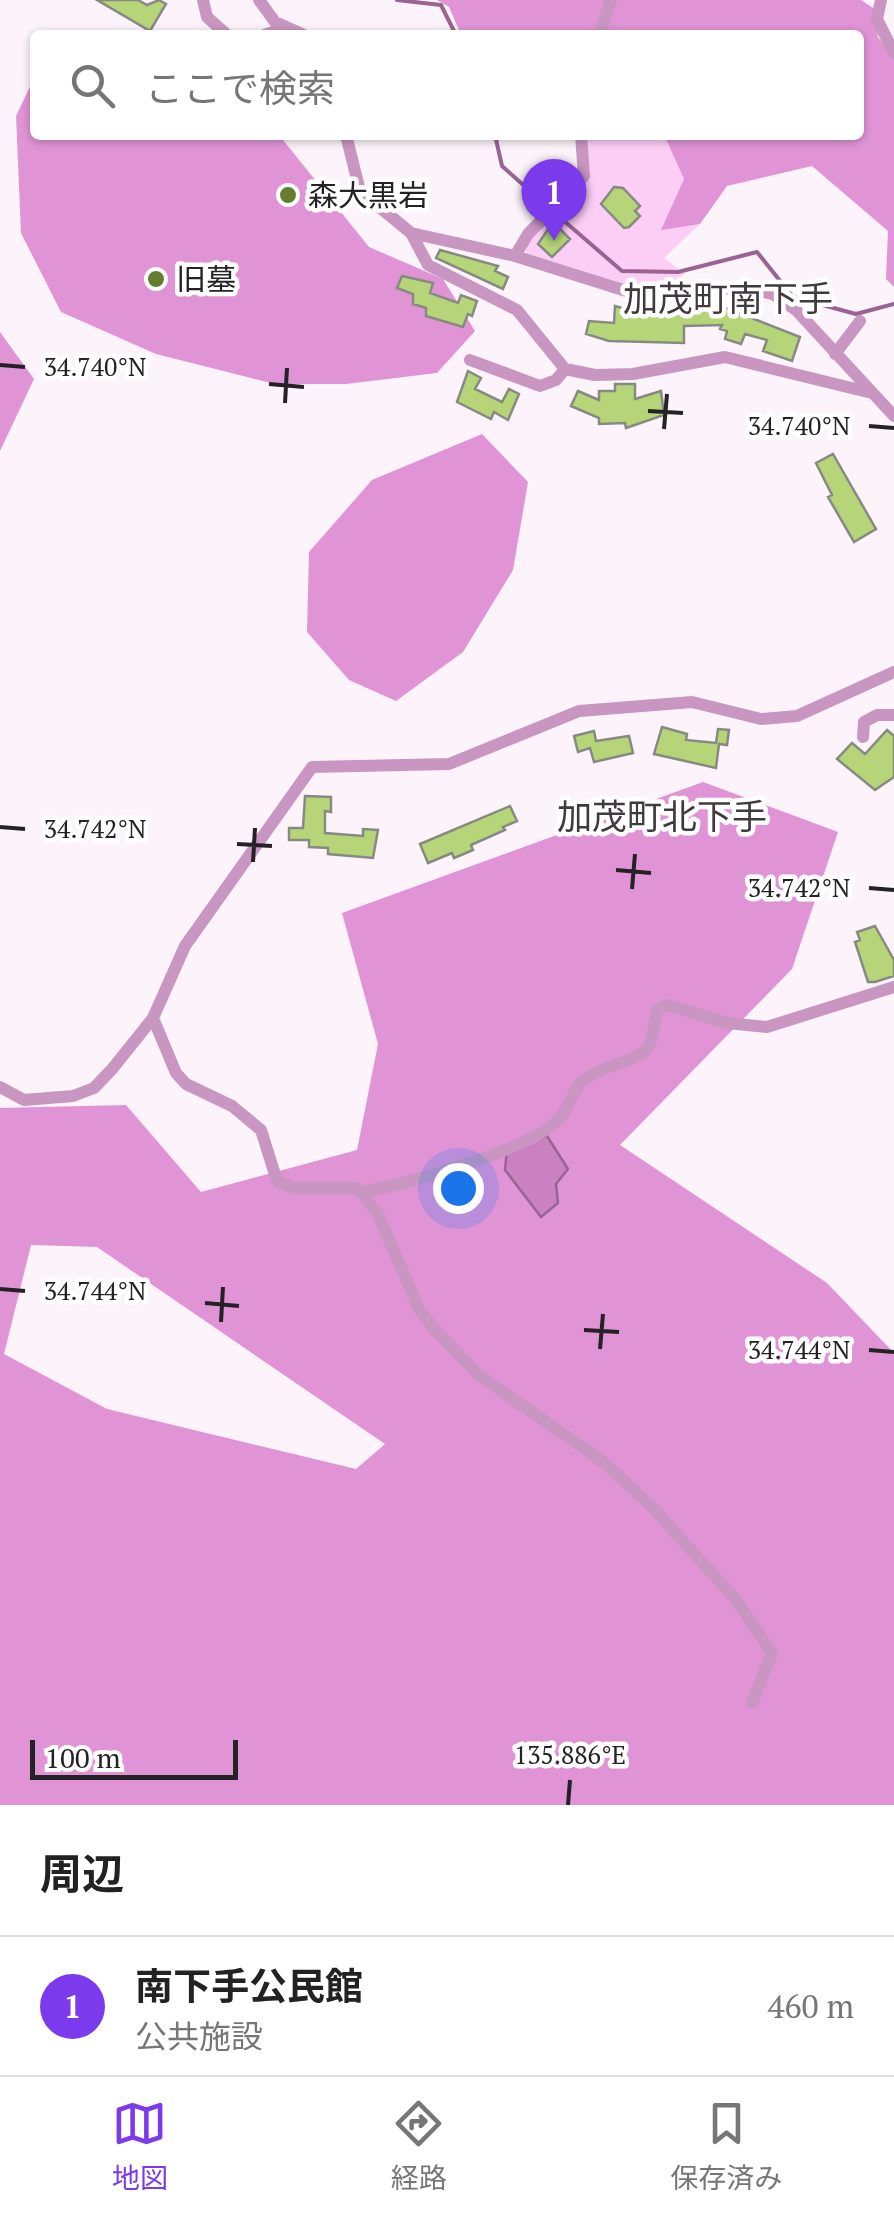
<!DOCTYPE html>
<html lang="ja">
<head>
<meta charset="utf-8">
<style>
	:root { --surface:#fff; --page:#f6f6f6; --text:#222; --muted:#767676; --line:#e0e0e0; --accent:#7c3aed }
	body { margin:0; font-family:"PT Serif","Noto Sans JP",serif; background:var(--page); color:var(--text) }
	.scale { position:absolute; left:30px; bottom:25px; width:208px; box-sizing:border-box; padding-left:10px; border:5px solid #252225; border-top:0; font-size:28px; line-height:35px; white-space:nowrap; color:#252225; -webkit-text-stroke:8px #fff; paint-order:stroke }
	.you { position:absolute; left:458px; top:1188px; width:35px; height:35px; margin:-25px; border:8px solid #fff; border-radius:50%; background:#1a73e8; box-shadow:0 0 0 15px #1a73e833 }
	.badge { display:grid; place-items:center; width:65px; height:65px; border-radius:50%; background:var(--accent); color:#fff; font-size:32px; font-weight:700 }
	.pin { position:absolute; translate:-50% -82px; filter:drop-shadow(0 2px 5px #0008) }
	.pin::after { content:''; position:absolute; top:52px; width:35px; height:30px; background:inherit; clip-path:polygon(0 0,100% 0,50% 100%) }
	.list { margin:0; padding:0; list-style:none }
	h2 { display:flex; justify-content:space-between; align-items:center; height:130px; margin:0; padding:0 40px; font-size:42px }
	h2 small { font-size:32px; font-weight:400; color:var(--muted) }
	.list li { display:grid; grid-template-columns:65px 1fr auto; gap:30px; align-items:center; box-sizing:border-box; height:140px; padding:0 40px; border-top:2px solid var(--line) }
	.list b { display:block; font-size:38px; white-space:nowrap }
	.list p { margin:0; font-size:32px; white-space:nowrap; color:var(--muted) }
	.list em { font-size:32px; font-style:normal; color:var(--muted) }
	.icon { flex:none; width:55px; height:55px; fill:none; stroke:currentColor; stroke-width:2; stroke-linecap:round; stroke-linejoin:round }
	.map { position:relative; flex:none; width:894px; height:1805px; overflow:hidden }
	.search { position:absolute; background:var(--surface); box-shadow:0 2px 8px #0004; left:30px; right:30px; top:30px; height:110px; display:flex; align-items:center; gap:25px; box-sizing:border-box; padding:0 35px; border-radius:10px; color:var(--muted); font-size:38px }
	.sheet { height:270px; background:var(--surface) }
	nav { display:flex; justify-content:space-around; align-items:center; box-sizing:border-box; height:140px; border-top:2px solid var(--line); background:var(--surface); font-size:28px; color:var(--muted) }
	nav a { display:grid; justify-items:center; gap:5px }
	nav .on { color:var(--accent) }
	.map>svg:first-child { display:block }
	.green { fill:#fccdf5 }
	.forest { fill:#e094d6; fill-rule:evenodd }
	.water { fill:#cb80c1; stroke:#996492; stroke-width:2.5 }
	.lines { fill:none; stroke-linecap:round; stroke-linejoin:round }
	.stream { stroke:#996492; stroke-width:4 }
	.building { fill:#b5d578; stroke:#878a83; stroke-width:2.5 }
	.street { stroke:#c896c1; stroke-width:12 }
	.ticks { fill:none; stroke:#252225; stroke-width:4 }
	.poi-dot { fill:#657d2f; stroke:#fff; stroke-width:4 }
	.labels { text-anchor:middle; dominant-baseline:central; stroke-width:9; stroke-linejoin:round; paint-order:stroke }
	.poi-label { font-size:30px; fill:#252225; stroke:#fff; text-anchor:start }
	.quarter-label { font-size:35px; fill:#403a3f; stroke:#fff }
	.ticks-label { font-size:25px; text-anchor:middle; fill:#252225; stroke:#fff; stroke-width:9; stroke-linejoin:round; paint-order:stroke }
</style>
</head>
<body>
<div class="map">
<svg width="894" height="1805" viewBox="0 0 894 1805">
	<rect width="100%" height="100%" fill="#fcf4fa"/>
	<!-- green -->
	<path class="green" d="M585 135H664L684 179 662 229 700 224 664 258 685 274 663 287 640 289 526 253 527 241 588 178Z"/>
	<!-- forest -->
	<path class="forest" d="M437 0H606L595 35H461L449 7Z
		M615 0H861L873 8 878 37 894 58V287L886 279 888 231 812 166 727 186 700 224 661 230 684 179 664 135H859V35H603Z
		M35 76V135H279L369 247 443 279 475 331 437 373 346 384H275L156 354 61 312 21 233 16 116Z
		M0 332 34 379 0 451Z
		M482 434 528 482 513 570 463 652 396 701 349 680 307 632 309 552 372 480Z
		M703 782 838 832 792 969 620 1145 827 1283 894 1353V1805H0V1108L126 1105 201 1192 357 1150 378 1044 342 913ZM31 1245 97 1247 385 1444 356 1469 107 1409 4 1354Z"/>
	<!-- water -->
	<path class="water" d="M547 1136 568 1169 556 1184 558 1203 541 1217 505 1170 507 1150Z"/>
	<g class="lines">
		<!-- stream -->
		<path class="stream" d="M397 0 441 5 456 35
			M495 135 502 166 549 208
			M556 214 622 271 678 272 757 252 793 297 856 314 894 304"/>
	</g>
	<!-- building -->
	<path class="building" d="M97 0H138L147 5 159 0 166 4 150 31Z
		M614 187 623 188 640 206 635 211 640 216 629 227 624 228 601 204Z
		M553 222 570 239 552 257 538 244Z
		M440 250 498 266 495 271 508 277 503 289 436 258Z
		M402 276 433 283 430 293 458 303 461 295 477 301 472 316 468 314 463 327 426 316V308L413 304V294L397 288Z
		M615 306 632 311 726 308 800 337 792 361 763 351 767 340 745 334 741 344 725 339 727 331 720 329 722 325 684 326V343L609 341 586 334 589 321 614 323Z
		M468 371 481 378 475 389 502 402 509 389 519 394 508 420 494 412 491 419 457 402Z
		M615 384H635V399L661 391 664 415 626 428 625 423 599 424V418L571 406 578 391 599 400V391H615Z
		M833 454 876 529 854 542 828 497 832 495 816 463Z
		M662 727 687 734 686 740 716 743 718 729 729 730 727 745 719 744 716 768 654 754Z
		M887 730 894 736V777L875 790 837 759 852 743 865 754Z
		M594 731 596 741 629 736 633 753 594 762 590 748 578 752 574 736Z
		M305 796 331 797V812L325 811V833L363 836V829L378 830 373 858 328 854V848L309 847V840H289V828H303Z
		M510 806 517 821 503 827 505 830 471 845 473 850 454 858 452 853 428 863 420 844Z
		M875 926 894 960V976L875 982H868L855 942 860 940 857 932Z"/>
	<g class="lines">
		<!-- street -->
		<path class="street" d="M203 0 207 17 227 35
			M259 0 275 22 304 35
			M881 0 877 19 894 53
			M264 35 285 28
			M599 35 611 0
			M346 135 360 191 411 233 515 256 639 295 744 288 773 294 796 310 894 416
			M411 233 428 265 517 310 565 369 595 375 633 374 725 357 872 393
			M515 256 528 234 584 176 581 135
			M835 354 860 321
			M470 360 540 386 556 380 565 369
			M863 737 864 722 877 715H894
			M153 1018 176 1073 186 1084 232 1106 261 1130 277 1181 294 1188H357L377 1212 419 1309 435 1330 480 1376 605 1463 655 1510 737 1601 772 1653 752 1703
			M0 1087 24 1100 73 1096 94 1088 113 1068 153 1018 185 946 312 767 449 764 579 711 692 702 761 719 797 716 894 672
			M362 1192C404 1185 527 1150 556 1122 568 1112 571 1094 581 1083 598 1065 638 1063 648 1047 654 1036 654 1022 657 1010L667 1005 727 1023 767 1027 894 987"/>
	</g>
	<!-- ticks -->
	<path class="ticks" d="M0 365 25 367M269 384 304 387M285 403 287 368M648 411 683 413M869 426 894 428M664 429 667 394M0 827 25 829M237 844 272 846M253 862 255 828M616 870 651 873M869 888 894 890M632 889 635 854M0 1289 25 1291M205 1303 239 1306M221 1322 223 1287M584 1330 619 1332M600 1349 603 1314M869 1350 894 1352M568 1805 570 1780"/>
	<!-- markers -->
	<g class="poi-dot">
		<circle cx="288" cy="195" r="10"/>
		<circle cx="156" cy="279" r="10"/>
	</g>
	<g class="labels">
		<!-- poi labels -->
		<g class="poi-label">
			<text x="308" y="195">森大黒岩</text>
			<text x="176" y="279">旧墓</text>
		</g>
		<!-- quarter labels -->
		<g class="quarter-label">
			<text x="728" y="298">加茂町南下手</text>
			<text x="662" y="816">加茂町北下手</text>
		</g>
	</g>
	<g class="ticks-label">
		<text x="95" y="376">34.740°N</text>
		<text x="799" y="435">34.740°N</text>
		<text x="95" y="838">34.742°N</text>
		<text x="799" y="897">34.742°N</text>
		<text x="95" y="1300">34.744°N</text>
		<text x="799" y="1359">34.744°N</text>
		<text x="570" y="1764">135.886°E</text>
	</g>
</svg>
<div class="scale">100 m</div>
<div class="you"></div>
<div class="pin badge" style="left:554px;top:241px">1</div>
<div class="search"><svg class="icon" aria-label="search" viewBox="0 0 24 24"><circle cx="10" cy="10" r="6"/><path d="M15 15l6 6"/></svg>ここで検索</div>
</div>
<section class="sheet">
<h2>周辺<small></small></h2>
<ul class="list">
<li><span class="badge">1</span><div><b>南下手公民館</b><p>公共施設</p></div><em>460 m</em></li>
</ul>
</section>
<nav>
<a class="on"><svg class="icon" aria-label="map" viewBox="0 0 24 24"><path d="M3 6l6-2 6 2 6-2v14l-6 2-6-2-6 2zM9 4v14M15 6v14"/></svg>地図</a>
<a><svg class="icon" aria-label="directions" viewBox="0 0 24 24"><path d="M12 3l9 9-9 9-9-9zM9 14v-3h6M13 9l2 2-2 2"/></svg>経路</a>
<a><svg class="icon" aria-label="saved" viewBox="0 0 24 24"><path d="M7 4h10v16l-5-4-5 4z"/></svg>保存済み</a>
</nav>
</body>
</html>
